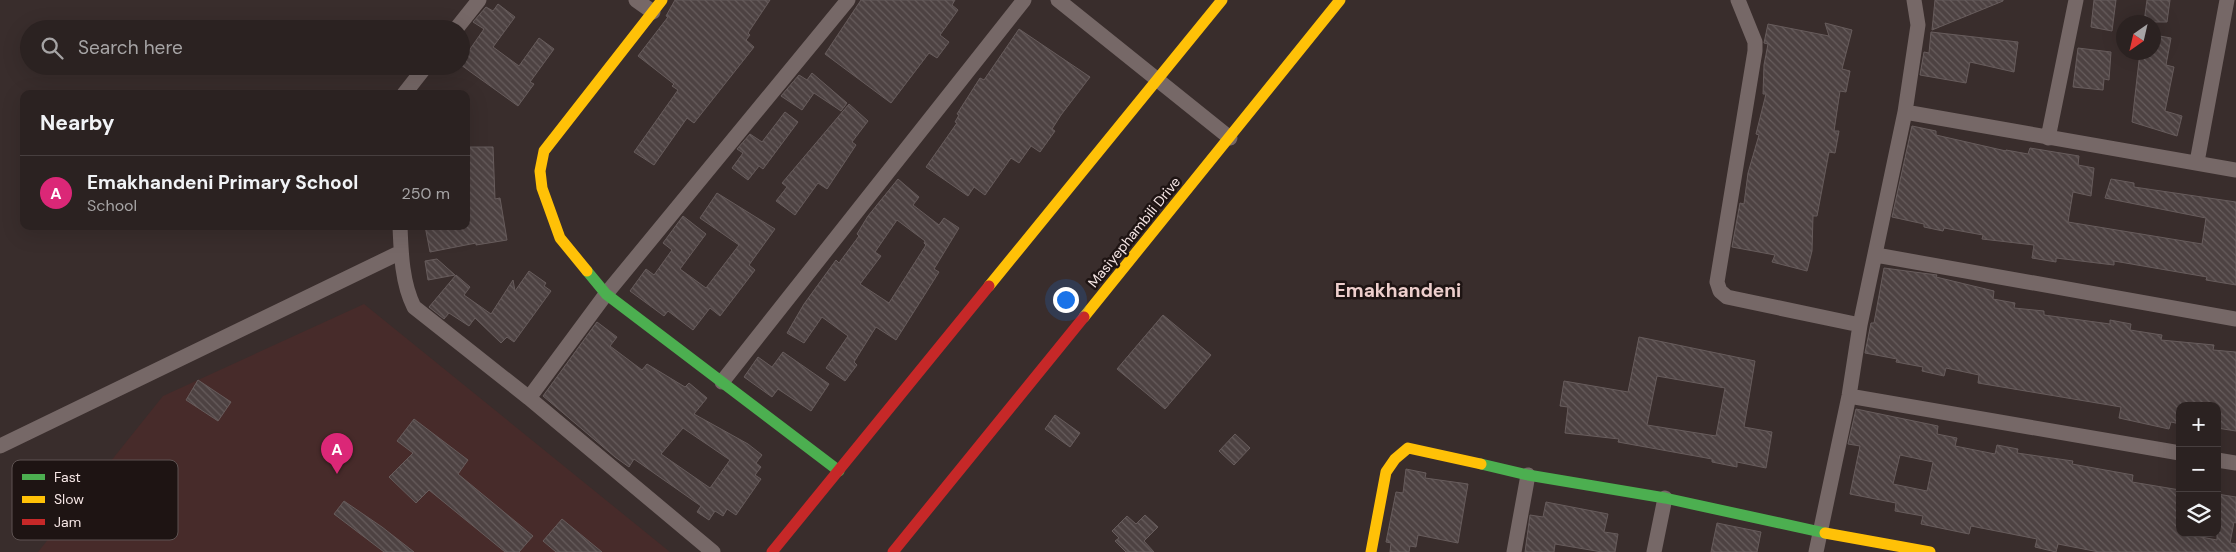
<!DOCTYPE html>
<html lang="en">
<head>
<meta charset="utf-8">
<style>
	:root { --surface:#2b2221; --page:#332a2a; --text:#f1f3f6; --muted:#a6a4a5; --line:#473f3f; --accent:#db2777 }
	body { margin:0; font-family:"DM Sans",sans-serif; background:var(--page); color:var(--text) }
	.controls { position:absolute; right:15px; bottom:15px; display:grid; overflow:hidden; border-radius:10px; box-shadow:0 5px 20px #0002 }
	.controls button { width:45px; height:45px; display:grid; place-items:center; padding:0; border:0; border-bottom:1px solid var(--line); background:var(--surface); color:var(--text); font:25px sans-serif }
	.compass { position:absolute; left:2116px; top:15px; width:45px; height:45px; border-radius:50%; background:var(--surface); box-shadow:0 5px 20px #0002; rotate:214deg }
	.you { position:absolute; left:1065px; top:299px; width:18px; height:18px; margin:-12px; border:4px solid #fff; border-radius:50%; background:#1a73e8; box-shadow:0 0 0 8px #1a73e833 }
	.badge { display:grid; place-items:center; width:32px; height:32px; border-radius:50%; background:var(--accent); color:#fff; font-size:16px; font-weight:700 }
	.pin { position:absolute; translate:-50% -41px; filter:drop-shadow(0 1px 2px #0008) }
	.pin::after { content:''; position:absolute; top:26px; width:18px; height:15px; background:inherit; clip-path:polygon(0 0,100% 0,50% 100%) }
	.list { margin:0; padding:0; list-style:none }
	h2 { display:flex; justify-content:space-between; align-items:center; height:65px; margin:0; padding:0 20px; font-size:21px }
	h2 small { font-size:16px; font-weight:400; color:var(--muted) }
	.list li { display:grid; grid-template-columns:32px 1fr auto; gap:15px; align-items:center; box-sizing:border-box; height:75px; padding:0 20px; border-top:1px solid var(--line) }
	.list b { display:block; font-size:19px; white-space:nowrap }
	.list p { margin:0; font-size:16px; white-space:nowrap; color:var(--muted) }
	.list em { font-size:16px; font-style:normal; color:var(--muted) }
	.icon { flex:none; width:28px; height:28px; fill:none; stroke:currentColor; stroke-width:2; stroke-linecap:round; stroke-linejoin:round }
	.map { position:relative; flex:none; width:2236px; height:552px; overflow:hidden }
	.search { position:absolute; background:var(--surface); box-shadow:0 5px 20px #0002; left:20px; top:20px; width:450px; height:55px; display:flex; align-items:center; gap:12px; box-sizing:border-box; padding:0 18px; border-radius:28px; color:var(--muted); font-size:19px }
	.panel { position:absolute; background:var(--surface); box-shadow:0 5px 20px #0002; left:20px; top:90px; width:450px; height:140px; border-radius:10px }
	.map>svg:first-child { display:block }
	.built { fill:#472b2a }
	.building { fill:url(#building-back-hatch); stroke:#675c5c; fill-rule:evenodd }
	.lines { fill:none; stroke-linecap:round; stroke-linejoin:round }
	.street { stroke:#766867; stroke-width:15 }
	.fast { stroke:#4caf50; stroke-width:11 }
	.slow { stroke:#ffc107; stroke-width:11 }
	.jam { stroke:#c62828; stroke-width:11 }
	.labels { text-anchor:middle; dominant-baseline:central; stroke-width:5; stroke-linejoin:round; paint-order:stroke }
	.street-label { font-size:14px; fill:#f5e5e4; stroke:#1e1413 }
	.district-label { font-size:19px; font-weight:bold; fill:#edcecc; stroke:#1e1413 }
	.key { fill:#1e1413; stroke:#5e5352; stroke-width:1 }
	.key-label { font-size:14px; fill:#f5e5e4 }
</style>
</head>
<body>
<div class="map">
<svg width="2236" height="552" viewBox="0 0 2236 552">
	<defs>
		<pattern id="building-back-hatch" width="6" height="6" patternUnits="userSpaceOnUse" patternTransform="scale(1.25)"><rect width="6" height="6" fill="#4d4242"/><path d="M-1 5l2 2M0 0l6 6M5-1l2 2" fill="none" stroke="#675d5d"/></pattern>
	</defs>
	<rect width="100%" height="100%" fill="#392d2c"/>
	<!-- built -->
	<path class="built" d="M364 304 670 552H38L163 396Z"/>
	<!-- building -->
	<path class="building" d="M675 0H770L748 33 750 35 746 40 754 47 694 123 687 118 654 165 634 152 678 90 672 86 674 84 638 56 668 17 666 16Z
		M861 0H955L952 5 958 10 940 35 949 42 937 58 929 53 891 103 825 54Z
		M1935 0H2003V1L1932 30Z
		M2094 0H2116L2112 31 2091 27Z
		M2147 0H2170L2167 22H2144Z
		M498 4 515 17 493 47 519 66 539 38 554 49 530 82 534 84 518 106 461 65V62L484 29 473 22 486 7 493 11Z
		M1825 23 1852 30 1842 69 1850 71 1846 92 1840 91 1834 131H1839L1835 153 1829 152 1817 216H1813L1812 251 1807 271 1772 262 1775 255 1732 247 1740 203 1744 204 1748 173 1759 135 1756 134 1766 94H1763L1764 65 1768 44 1764 43 1768 24 1829 36Z
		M1019 29 1090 77 1061 115 1052 129 1055 131 1040 152 1031 146 1019 163 1011 158 985 195 974 187 968 196 926 167 957 123 955 122 959 115 957 114 980 78 984 80Z
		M1931 32 2018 42 2014 72 1970 62 1966 83 1920 75 1924 52 1929 53Z
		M2154 35 2171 38 2166 65 2174 67 2165 111 2182 116 2177 136 2132 122 2140 52H2154Z
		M2078 48 2111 52 2109 80 2104 79 2103 90 2073 87Z
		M812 73 847 103 841 111 814 93 802 110 781 96 799 75 807 80Z
		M849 104 868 121 852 142 856 145 827 189 818 183 795 215 776 201 787 187 782 183Z
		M785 112 798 122 763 169 759 166 748 180 732 168 743 153 737 149 750 134 762 142Z
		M1912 126 1936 131V135L2006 151V150L2028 154 2030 148 2079 156 2078 165 2094 168 2091 196 2073 192 2068 222 2202 244 2206 218 2105 198 2111 179 2134 183V187L2236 202V285L2206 280 2207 277 2114 261V265L2056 258V262L2032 258 2034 245 1982 239 1983 235 1944 228 1943 231 1924 227V224L1892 217Z
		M466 147H493L495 199 500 198 507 240 476 245V243L430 252 425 226H466Z
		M898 179 919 197 913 205 939 225 944 218 959 228 934 269 939 272 896 340 876 327 854 362 857 365 845 381 826 368 848 336 822 317 804 343 787 333 804 304 836 260 839 263 859 236 857 234 868 216ZM897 220 925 241 924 243 926 245 889 303 860 284 881 256 875 252Z
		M717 193 775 229 749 265 755 270 720 316 710 308 693 330 668 311 664 316 630 291 646 269 654 275 672 250 663 243 683 216 706 234 680 269 706 288 739 245 700 218Z
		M437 259 455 275 428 280 425 261Z
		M1884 268 1937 275 1936 277 1994 291 1993 299 2015 303 2014 308 2044 311V315L2110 324V320L2131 324 2130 330 2162 335 2161 340 2214 345 2213 350 2236 352V431L2217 428V406H2180V424L2171 422 2169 429 2119 418 2121 407 1978 383 1979 375 1946 368 1944 376 1922 371 1923 367 1896 362 1897 359 1865 353 1871 323H1874Z
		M529 271 546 283 544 286 551 291 514 342 507 337 501 343 475 318 469 326 449 313 444 319 429 307 456 275 470 287 464 295 491 314 513 280 515 291Z
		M1163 315 1211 355 1165 409 1117 369Z
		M597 322 617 337 610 346 642 370 647 364 685 387 689 383 707 398 694 414 748 444 762 455 756 463 761 467 755 475 761 479 736 515 727 509 723 516 715 511 709 520 697 512 701 506 634 459 629 467 615 457 543 396ZM683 428 730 460 710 488 661 454Z
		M1639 337 1755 361 1744 427 1772 432 1766 468 1737 462V467L1712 462V459L1618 442 1619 439 1565 433 1568 407 1560 406 1564 381 1628 392ZM1657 376 1725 388 1716 436 1647 425Z
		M783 352 829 384 811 411 778 389 772 397 744 377 758 357 772 367Z
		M198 380 231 402 218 421 186 400Z
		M1856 409 1938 426 1937 434 1957 438 1955 446 1995 454 1997 445 2018 449 2017 453 2073 461 2072 464 2133 475 2132 482 2180 490V533L2217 540V494L2236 497V523L2234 522 2230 543 2236 544V552H2099L2058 544 2056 552 2035 547 2037 539 1971 526 1969 534 1921 524 1923 516 1895 511 1896 503 1850 494 1860 446 1848 444ZM1900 455 1933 462 1927 491 1893 484Z
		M1055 415 1080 433 1070 447 1045 429Z
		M414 419 468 460 458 474 533 536 519 552H505L429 490 416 503 389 477 413 453 397 441Z
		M1235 434 1250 448 1234 465 1219 451Z
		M1406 469 1426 473 1425 478 1468 484 1458 543 1418 535 1416 547 1410 546 1409 552H1390L1391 543 1386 542 1396 492 1403 493Z
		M344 501 382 527 414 552H384L334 514Z
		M1546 502 1608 514 1604 532 1618 534 1615 552H1602L1555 544 1554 552H1525L1530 515 1543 517Z
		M1145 515 1158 527 1144 541 1154 552H1126L1115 541 1119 538 1112 531 1127 516 1136 524Z
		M562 519 602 552H556L543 541Z
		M1717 523 1761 532 1757 552H1711Z"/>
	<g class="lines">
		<!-- street -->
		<path class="street" d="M636 0 653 12
			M1058 0 1230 138
			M1738 0 1755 42V51L1717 282 1720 291 1727 297 1860 325
			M456 29 479 0
			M404 94 426 66
			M1905 112 2236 170
			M2048 138 2076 0
			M2197 162 2227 0
			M400 226C401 253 402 283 414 307L529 398 713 552
			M1876 255 2236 319
			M722 382 1024 0
			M1849 396 2180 453
			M529 398 606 294 848 0
			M0 446 401 252
			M2217 460 2236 463
			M1514 552 1528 475
			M1654 552 1665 498
			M1816 552 1849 396 1860 325 1905 112 1918 25 1914 0"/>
		<!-- fast -->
		<path class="fast" d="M587 271 606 294 839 471
			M1481 464 1528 475 1665 498 1825 533"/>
		<!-- slow -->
		<path class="slow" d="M587 271 560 238 542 188 540 171 544 151 662 0
			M989 286 1222 0
			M1084 317 1340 0
			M1825 533 1930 552
			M1371 552 1386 472 1395 459 1408 448 1481 464"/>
		<!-- jam -->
		<path class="jam" d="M772 552 989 286
			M893 552 1084 317"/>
	</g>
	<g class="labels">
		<!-- street labels -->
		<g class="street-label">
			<text transform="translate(1134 232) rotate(-51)">Masiyephambili Drive</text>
		</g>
		<!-- district labels -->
		<g class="district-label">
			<text x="1398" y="290">Emakhandeni</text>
		</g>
	</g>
	<!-- legend -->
	<rect x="12" y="460" width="166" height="80" rx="8" class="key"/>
	<rect x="22" y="474" width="23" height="6" fill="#4caf50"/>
	<rect x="22" y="496" width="23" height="7" fill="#ffc107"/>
	<rect x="22" y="519" width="23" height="6" fill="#c62828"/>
	<g class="key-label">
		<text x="54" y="482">Fast</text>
		<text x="54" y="504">Slow</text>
		<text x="54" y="527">Jam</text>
	</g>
</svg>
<div class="controls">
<button>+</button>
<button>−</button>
<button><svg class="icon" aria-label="layers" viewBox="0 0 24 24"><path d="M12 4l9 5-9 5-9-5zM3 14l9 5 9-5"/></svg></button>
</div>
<svg class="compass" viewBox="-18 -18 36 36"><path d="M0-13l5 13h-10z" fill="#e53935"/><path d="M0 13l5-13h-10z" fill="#a6a4a5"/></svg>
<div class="you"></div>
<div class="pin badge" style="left:337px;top:474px">A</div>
<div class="search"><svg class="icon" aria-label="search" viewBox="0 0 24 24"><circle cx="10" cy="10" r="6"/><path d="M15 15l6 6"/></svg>Search here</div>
<section class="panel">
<h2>Nearby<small></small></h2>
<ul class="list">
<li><span class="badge">A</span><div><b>Emakhandeni Primary School</b><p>School</p></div><em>250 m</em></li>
</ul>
</section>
</div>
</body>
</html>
